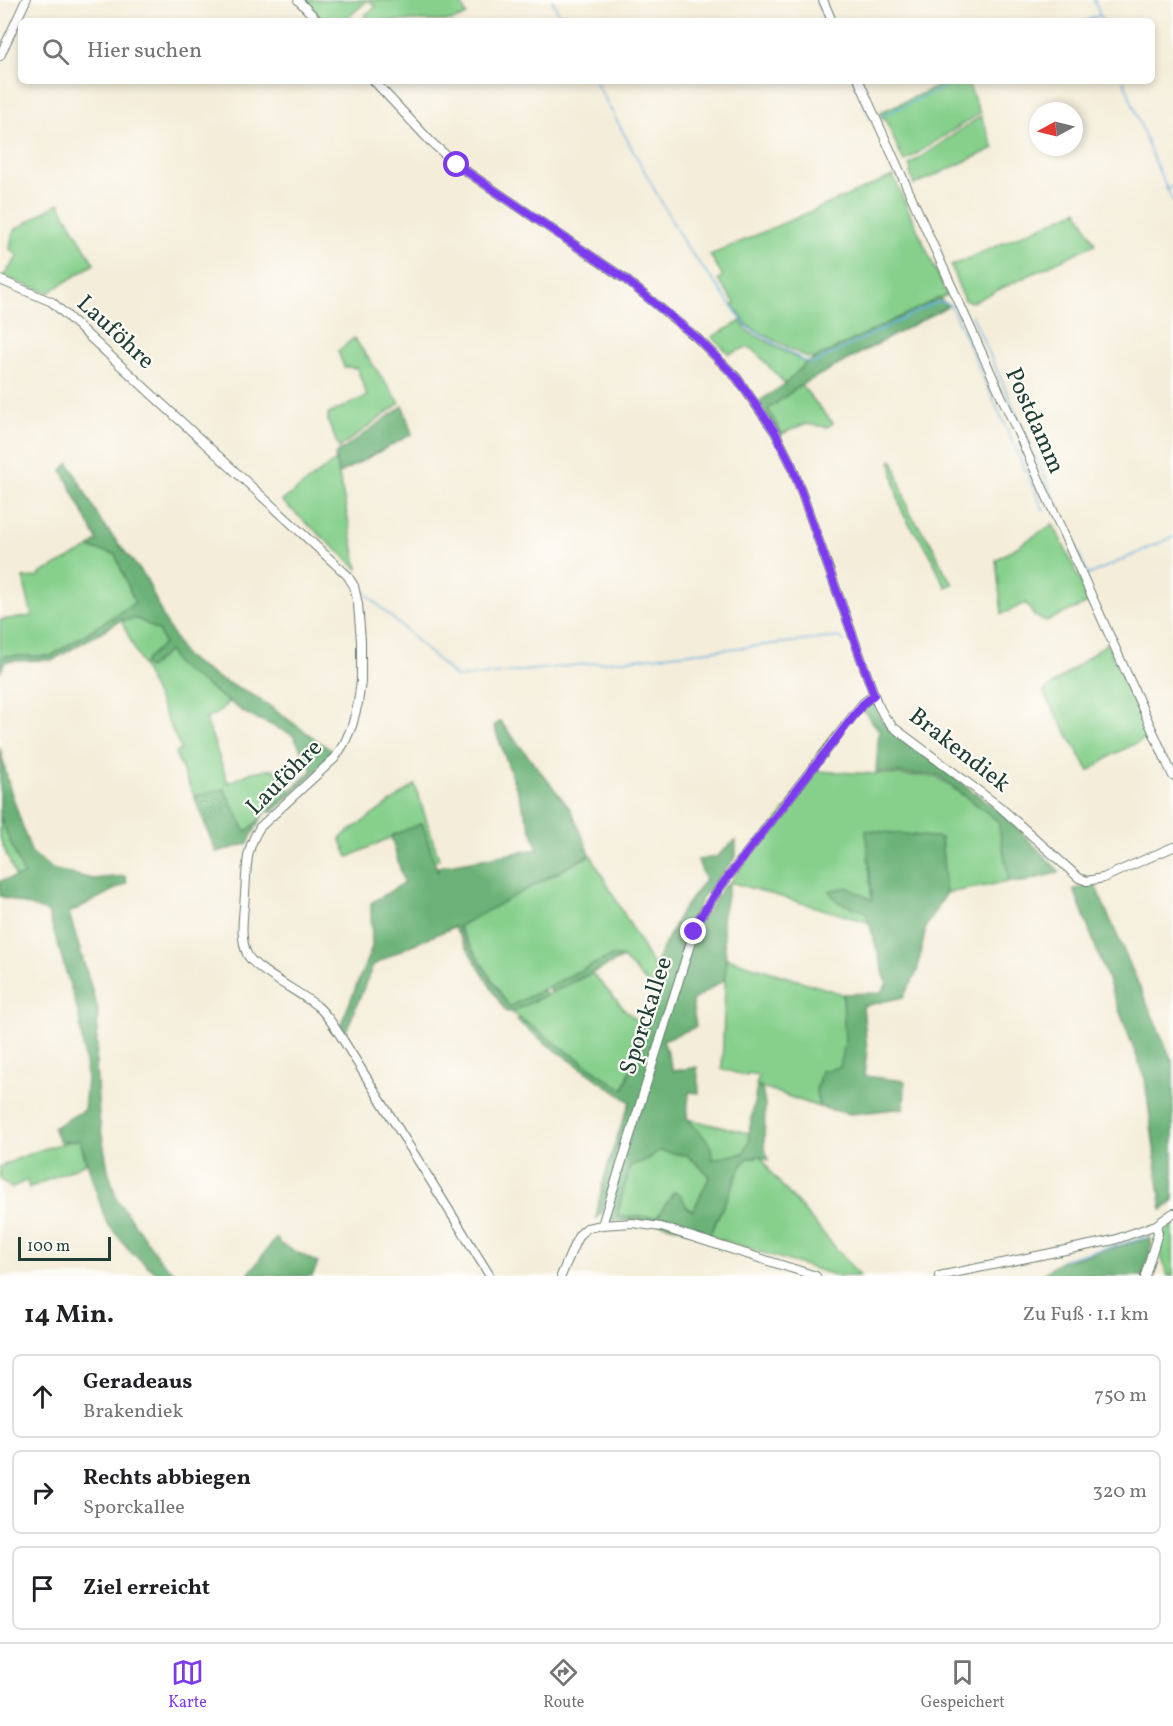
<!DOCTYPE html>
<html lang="de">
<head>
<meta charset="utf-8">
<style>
	:root { --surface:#fff; --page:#f6f6f6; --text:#202124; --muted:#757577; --line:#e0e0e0; --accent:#7c3aed }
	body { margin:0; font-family:Vollkorn,serif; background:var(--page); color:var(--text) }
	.compass { position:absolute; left:1029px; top:102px; width:54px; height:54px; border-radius:50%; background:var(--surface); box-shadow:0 3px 9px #0003; rotate:263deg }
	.scale { position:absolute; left:18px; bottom:15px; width:93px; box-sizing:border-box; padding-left:6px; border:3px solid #1f3d34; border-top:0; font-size:16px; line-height:21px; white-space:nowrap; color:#1f3d34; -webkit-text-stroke:4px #fdfcf7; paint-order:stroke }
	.stop { position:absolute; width:18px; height:18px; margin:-14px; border:4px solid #7c3aed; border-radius:50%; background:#fff }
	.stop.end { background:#7c3aed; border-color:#fff; box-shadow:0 2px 6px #0008 }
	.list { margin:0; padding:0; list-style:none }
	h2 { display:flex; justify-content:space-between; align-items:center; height:78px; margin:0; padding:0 24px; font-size:26px }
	h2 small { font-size:20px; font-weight:400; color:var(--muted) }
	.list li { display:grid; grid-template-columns:39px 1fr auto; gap:18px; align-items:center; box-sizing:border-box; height:84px; margin:0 12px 12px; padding:0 12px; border:2px solid var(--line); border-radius:9px }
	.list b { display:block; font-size:22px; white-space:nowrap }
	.list p { margin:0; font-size:20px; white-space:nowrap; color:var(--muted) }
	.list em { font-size:20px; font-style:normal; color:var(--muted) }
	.icon { flex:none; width:33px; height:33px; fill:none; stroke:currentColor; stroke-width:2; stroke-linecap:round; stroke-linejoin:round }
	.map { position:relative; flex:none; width:1173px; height:1276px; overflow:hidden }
	.search { position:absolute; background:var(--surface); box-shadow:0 3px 9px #0003; left:18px; right:18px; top:18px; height:66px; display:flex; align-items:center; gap:15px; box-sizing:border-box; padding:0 21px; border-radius:9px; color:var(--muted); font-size:22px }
	.sheet { height:366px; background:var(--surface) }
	nav { display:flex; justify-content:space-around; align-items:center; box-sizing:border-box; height:84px; border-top:2px solid var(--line); background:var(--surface); font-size:16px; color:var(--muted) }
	nav a { display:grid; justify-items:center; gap:3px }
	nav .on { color:var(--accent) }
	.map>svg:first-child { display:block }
	.green { fill:#86d08c; stroke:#528660; stroke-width:1.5 }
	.forest { fill:#6cb278; stroke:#467856; stroke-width:1.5; fill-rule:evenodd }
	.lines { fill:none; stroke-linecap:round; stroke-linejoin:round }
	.stream { stroke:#68b1e0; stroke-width:1.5 }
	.minor-casing { stroke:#6a7b6e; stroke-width:10 }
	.minor { stroke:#fff; stroke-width:8 }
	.route { stroke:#7c3aed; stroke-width:8 }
	.labels { text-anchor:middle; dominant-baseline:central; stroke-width:4.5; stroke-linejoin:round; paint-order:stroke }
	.street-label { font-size:24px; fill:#1f3d34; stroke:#fdfcf7 }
</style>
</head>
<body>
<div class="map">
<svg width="1173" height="1276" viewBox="0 0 1173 1276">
	<rect width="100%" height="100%" fill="#fdfcf7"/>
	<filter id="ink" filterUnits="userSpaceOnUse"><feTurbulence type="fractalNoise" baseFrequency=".0167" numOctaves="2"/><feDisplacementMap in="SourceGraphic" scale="12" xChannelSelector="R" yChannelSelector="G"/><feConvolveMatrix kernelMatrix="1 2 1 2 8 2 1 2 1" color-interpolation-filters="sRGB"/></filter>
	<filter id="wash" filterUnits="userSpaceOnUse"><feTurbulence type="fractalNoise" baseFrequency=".008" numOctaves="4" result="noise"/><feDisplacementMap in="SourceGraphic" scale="24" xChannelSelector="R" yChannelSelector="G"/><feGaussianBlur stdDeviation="1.35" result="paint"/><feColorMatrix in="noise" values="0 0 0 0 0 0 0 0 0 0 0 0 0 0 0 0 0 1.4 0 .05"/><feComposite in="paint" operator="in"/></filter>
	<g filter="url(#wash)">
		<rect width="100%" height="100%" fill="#f4edd9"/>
		<!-- green -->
		<path class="green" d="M306 0H368L344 21H323Z
			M369 0H459L467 15 452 21H370L365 15 376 7Z
			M950 81H967L980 113 904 162 885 119 881 116V112Z
			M981 116 994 148 914 185 910 173 911 169 909 165Z
			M893 176 947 295 812 360 811 357 807 358 748 326 733 305 735 303 718 280 723 276 710 255Z
			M59 203 94 264 48 293 3 277 18 256 10 249 12 236 16 229Z
			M1078 210 1095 244 973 302 964 300 951 266Z
			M741 321 746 330 806 363 785 384 753 349 745 348 729 354 712 337Z
			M354 338 400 403 339 448 328 421V414L367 396 357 368 344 367 338 351Z
			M801 385 833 423 827 427 804 424 782 434 768 409Z
			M336 460 358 569 282 501Z
			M893 460 909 512 932 545 946 574 953 584 946 587C938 575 935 562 928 550 921 538 910 528 904 515 896 499 894 478 891 461Z
			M1053 524 1091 602 1046 621 1034 616 1026 603 1002 614 996 560Z
			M89 548 115 554 135 603 51 656H5L0 659V620L32 616 23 578 38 577 41 573Z
			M138 619 158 630 164 643C157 652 150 653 144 664L149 668 169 650 213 691 228 702 221 711 206 719 228 783 252 772 274 769 290 791 246 832 224 789 194 796 175 753 181 749 121 620Z
			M1107 643 1149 737 1114 754 1089 771 1043 692Z
			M815 771 937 777 999 821 1009 882 946 893 941 838 867 831 872 901 838 902 866 911 870 923 730 882Z
			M415 785 439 859 434 861 422 823 348 857 340 838Z
			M0 817 24 875 16 878 0 838Z
			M591 855 661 980 659 996 623 958 612 956 577 972 509 1007 458 926Z
			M726 958 843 994 845 1042 840 1068 821 1071 816 1091 819 1107 756 1085 759 1075 748 1073 747 1076 722 1069Z
			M592 973 627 1012 646 1027 623 1090 511 1012Z
			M687 1119 749 1133V1141L744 1153 712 1159Z
			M80 1140 86 1163 29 1188 27 1180 11 1188 0 1179V1167C24 1155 53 1144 80 1140Z
			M659 1151 687 1155 710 1176 693 1211 687 1208 681 1195 674 1192 657 1217 617 1216 630 1166 646 1160Z
			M761 1156 771 1173 860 1276H837L709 1236 743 1163 748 1158Z
			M1173 1222V1276H1168L1158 1248 1168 1227Z"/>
		<!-- forest -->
		<path class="forest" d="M939 298 948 306 801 385 768 409 782 434 781 437 758 402 785 384 806 363 812 360Z
			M403 406 412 434 338 474 335 455Z
			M69 463 102 523 146 578 165 621 185 656 214 676 258 698 335 753 272 813 269 811 312 770 293 735 245 713 176 664 169 651 149 668 144 664C150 653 157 652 164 643L158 630 138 619 121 620 53 660 5 661 0 673V659L4 656H51L135 603 115 554 89 548 97 540 62 470Z
			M873 701 880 718 889 729 1002 813 1060 872 1023 882H1009L998 821 938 775 876 772 879 730 863 710Z
			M500 721 571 810 590 854 458 927 509 1007 544 989 546 995 511 1012H506L454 927 409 946 373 965 344 1036 340 1027 372 947 371 903 404 883 391 836 422 823 438 873 437 867 538 849 494 726Z
			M0 748 9 786 31 852 52 869 93 879 125 876 127 883 69 913 98 1010 96 1066 99 1118 108 1170 117 1200 161 1261 179 1276H160L131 1252 106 1222 80 1140 60 1142 53 1128 84 1110 87 1079 79 1015 48 912 0 896V881L24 875 0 817Z
			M224 789 246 832 261 819 247 844 216 852 194 796Z
			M866 830 941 838 946 893 926 926 917 972 903 997 863 1006 867 1049 864 1076 905 1081 904 1108 851 1114 819 1107 816 1091 821 1071 840 1067 845 1042 843 994 880 993 887 984 866 912 838 902 829 891 847 887 872 900Z
			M736 840V857L704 895 693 917 702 920 723 887 730 882 722 920 726 958 725 979 692 1001 696 1027 663 1040 673 1071 697 1067 699 1093 689 1092 687 1118 711 1145 712 1159 744 1153 749 1141V1133L757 1086 762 1088 765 1105 764 1145 768 1160 760 1156 748 1158 743 1163 709 1236 656 1222 611 1220 608 1214 623 1145 602 1213 596 1218C602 1178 616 1140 630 1102L544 1042 516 1020 521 1019 623 1090 659 996 661 980 654 966 680 914 705 880 698 860 716 857ZM659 1151 687 1155 710 1176 693 1211 687 1208 681 1195 674 1192 658 1217 617 1216 630 1166 646 1160Z
			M1095 885 1173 1063V1202L1162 1210 1145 1079 1074 889Z
			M612 956 623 958 550 993 548 987 577 972Z
			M276 1238 281 1244 318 1263 312 1276H247Z
			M1150 1238 1152 1244 1143 1276H1040L1060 1262Z"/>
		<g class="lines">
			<!-- stream -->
			<path class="stream" d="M552 0 563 21
				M817 0 827 21
				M1094 0 1102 21
				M1086 21 1099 15
				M595 81 685 245 718 287 747 327 806 362 814 363 936 302 947 303 951 306 1044 511
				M854 81 872 121
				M1124 81 1153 158 1173 202
				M882 116 958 81
				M1167 190 1173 186
				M972 315 1051 491
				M1053 494 1060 511
				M1063 517 1088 575 1173 537
				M360 588 457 678 839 637 845 641
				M1060 1260 1140 1239 1148 1235"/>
		</g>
	</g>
	<g filter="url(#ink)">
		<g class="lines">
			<defs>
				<path id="minor" d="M298 0 318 21
					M823 0 832 21
					M0 56 26 0
					M374 81 431 142 457 165 625 279 697 338 737 378 775 432 792 466 877 703 884 716 893 727 1000 807 1079 878 1087 881 1103 878 1173 847
					M859 81 1173 776
					M0 280 52 302 347 575 354 586 358 604 361 641V681L358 703 352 726 345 742 335 758 260 827C245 850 247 867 245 894 244 912 239 936 247 954 253 969 302 993 317 1006 327 1014 333 1025 340 1035L490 1276
					M602 1225 694 932 700 917 721 886 863 703 874 695
					M561 1276 575 1243 579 1235 587 1228 602 1225 632 1223 661 1227 816 1276
					M939 1276 1114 1240 1156 1225 1173 1213
					M1145 1276 1158 1233 1156 1225"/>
			</defs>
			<!-- minor casing -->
			<use href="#minor" class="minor-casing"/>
			<!-- minor -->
			<use href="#minor" class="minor"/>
		</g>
	</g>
	<g class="lines" filter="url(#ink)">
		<!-- route -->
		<path class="route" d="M457 165 625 279 697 338 737 378 775 432 792 466 874 695 863 704 721 886 700 917 694 932"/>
	</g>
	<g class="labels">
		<!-- street labels -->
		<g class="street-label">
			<text transform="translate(115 333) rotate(43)">Lauföhre</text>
			<text transform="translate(1034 421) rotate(66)">Postdamm</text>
			<text transform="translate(959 751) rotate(38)">Brakendiek</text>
			<text transform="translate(285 778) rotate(-45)">Lauföhre</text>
			<text transform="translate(647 1016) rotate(-72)">Sporckallee</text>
		</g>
	</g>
</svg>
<svg class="compass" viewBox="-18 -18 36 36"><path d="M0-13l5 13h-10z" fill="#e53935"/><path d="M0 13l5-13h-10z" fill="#757577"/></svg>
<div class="scale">100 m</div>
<div class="stop" style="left:457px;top:165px"></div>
<div class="stop end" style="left:694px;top:932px"></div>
<div class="search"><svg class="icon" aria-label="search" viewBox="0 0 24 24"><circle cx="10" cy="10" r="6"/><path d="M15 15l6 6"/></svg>Hier suchen</div>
</div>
<section class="sheet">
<h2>14 Min.<small>Zu Fuß · 1.1 km</small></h2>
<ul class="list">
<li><svg class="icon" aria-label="ahead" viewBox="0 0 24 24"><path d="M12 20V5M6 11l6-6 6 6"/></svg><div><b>Geradeaus</b><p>Brakendiek</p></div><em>750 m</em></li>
<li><svg class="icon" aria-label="right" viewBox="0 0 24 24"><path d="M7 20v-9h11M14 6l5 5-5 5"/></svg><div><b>Rechts abbiegen</b><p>Sporckallee</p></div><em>320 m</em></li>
<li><svg class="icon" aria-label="arrive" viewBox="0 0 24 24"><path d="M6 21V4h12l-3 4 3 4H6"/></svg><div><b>Ziel erreicht</b></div></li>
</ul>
</section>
<nav>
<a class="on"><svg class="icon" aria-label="map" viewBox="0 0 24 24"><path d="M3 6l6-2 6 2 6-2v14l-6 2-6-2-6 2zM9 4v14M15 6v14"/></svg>Karte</a>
<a><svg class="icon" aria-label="directions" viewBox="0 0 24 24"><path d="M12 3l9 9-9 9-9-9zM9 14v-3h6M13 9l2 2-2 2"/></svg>Route</a>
<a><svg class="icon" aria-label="saved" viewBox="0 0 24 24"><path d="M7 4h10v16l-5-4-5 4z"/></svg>Gespeichert</a>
</nav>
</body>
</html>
